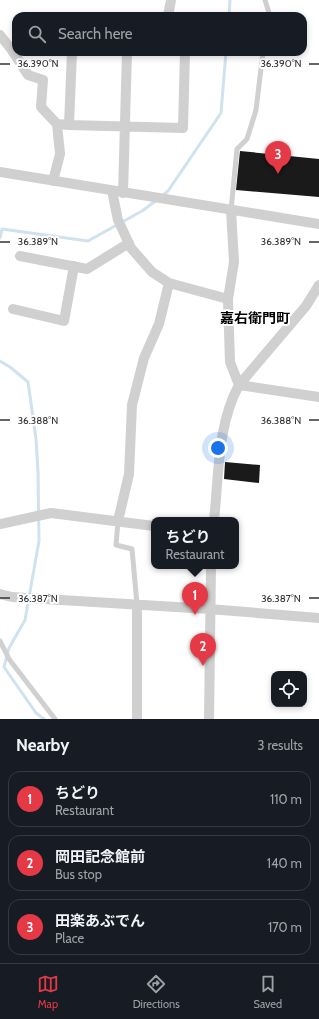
<!DOCTYPE html>
<html lang="en">
<head>
<meta charset="utf-8">
<style>
	:root { --surface:#171b24; --page:#20242c; --text:#f1f3f6; --muted:#9ea1a6; --line:#363941; --accent:#e63946 }
	body { margin:0; font-family:Cabin,"Noto Sans JP",sans-serif; background:var(--page); color:var(--text) }
	.controls { position:absolute; right:12px; bottom:12px; display:grid; overflow:hidden; border-radius:8px; box-shadow:0 2px 6px #0003 }
	.controls button { width:36px; height:36px; display:grid; place-items:center; padding:0; border:0; border-bottom:1px solid var(--line); background:var(--surface); color:var(--text); font:20px sans-serif }
	.you { position:absolute; left:218px; top:448px; width:14px; height:14px; margin:-10px; border:3px solid #fff; border-radius:50%; background:#1a73e8; box-shadow:0 0 0 6px #1a73e833 }
	.badge { display:grid; place-items:center; width:26px; height:26px; border-radius:50%; background:var(--accent); color:#fff; font-size:13px; font-weight:700 }
	.pin { position:absolute; translate:-50% -33px; filter:drop-shadow(0 1px 2px #0008) }
	.pin::after { content:''; position:absolute; top:21px; width:14px; height:12px; background:inherit; clip-path:polygon(0 0,100% 0,50% 100%) }
	.popup { position:absolute; left:151px; top:517px; width:88px; height:52px; box-sizing:border-box; display:grid; place-content:center; border-radius:8px; background:var(--surface); filter:drop-shadow(0 1px 3px #0005); font-size:13px; white-space:nowrap; color:var(--muted) }
	.popup b { font-size:15px; color:var(--text) }
	.popup::after { content:''; position:absolute; left:50%; top:100%; margin-left:-8px; border:8px solid transparent; border-top-color:var(--surface) }
	.list { margin:0; padding:0; list-style:none }
	h2 { display:flex; justify-content:space-between; align-items:center; height:52px; margin:0; padding:0 16px; font-size:17px }
	h2 small { font-size:13px; font-weight:400; color:var(--muted) }
	.list li { display:grid; grid-template-columns:26px 1fr auto; gap:12px; align-items:center; box-sizing:border-box; height:56px; margin:0 8px 8px; padding:0 8px; border:1px solid var(--line); border-radius:12px }
	.list b { display:block; font-size:15px; white-space:nowrap }
	.list p { margin:0; font-size:13px; white-space:nowrap; color:var(--muted) }
	.list em { font-size:13px; font-style:normal; color:var(--muted) }
	.icon { flex:none; width:22px; height:22px; fill:none; stroke:currentColor; stroke-width:2; stroke-linecap:round; stroke-linejoin:round }
	.map { position:relative; flex:none; width:319px; height:719px; overflow:hidden }
	.search { position:absolute; background:var(--surface); box-shadow:0 2px 6px #0003; left:12px; right:12px; top:12px; height:44px; display:flex; align-items:center; gap:10px; box-sizing:border-box; padding:0 14px; border-radius:12px; color:var(--muted); font-size:15px }
	.sheet { height:244px; background:var(--surface) }
	nav { display:flex; justify-content:space-around; align-items:center; box-sizing:border-box; height:56px; border-top:1px solid var(--line); background:var(--surface); font-size:11px; color:var(--muted) }
	nav a { display:grid; justify-items:center; gap:2px }
	nav .on { color:var(--accent) }
	.map>svg:first-child { display:block }
	.lines { fill:none; stroke-linecap:round; stroke-linejoin:round }
	.stream { stroke:#cfe2ee; stroke-width:3 }
	.building { fill:#1a1a1a }
	.service { stroke:#d0d0d0; stroke-width:5 }
	.minor { stroke:#d0d0d0; stroke-width:10 }
	.ticks { fill:none; stroke:#333; stroke-width:1.5 }
	.labels { text-anchor:middle; dominant-baseline:central; stroke-width:4; stroke-linejoin:round; paint-order:stroke }
	.neighbourhood-label { font-size:14px; font-weight:bold; fill:#000; stroke:#fff }
	.ticks-label { font-size:10px; text-anchor:middle; fill:#333; stroke:#fff; stroke-width:4; stroke-linejoin:round; paint-order:stroke }
</style>
</head>
<body>
<div class="map">
<svg width="319" height="719" viewBox="0 0 319 719">
	<rect width="100%" height="100%" fill="#fff"/>
	<g class="lines">
		<!-- stream -->
		<path class="stream" d="M229 16 230 0
			M163 195 168 191 221 113 226 52
			M0 238 2 229 88 241 142 211 157 200
			M0 361 10 367 28 382 36 439 38 472 39 541 25 620 9 648 4 667 36 713 44 719"/>
	</g>
	<!-- building -->
	<path class="building" d="M240 151 319 159V197L236 190Z
		M225 462 260 465 259 483 224 479Z"/>
	<g class="lines">
		<!-- service -->
		<path class="service" d="M265 0 270 16
			M231 210 237 149 247 139 256 110 263 52
			M118 521 116 545 132 549 137 604
			M0 641 9 659 55 719"/>
		<!-- minor -->
		<path class="minor" d="M168 16 171 0
			M0 35 11 49H16
			M11 49 28 75 43 80 41 107 57 124 69 125
			M72 52 69 125 183 128 185 52
			M0 172 319 224
			M53 181 60 154 57 124
			M112 191 118 220 131 248 152 272 169 283 228 299
			M123 193 127 52
			M231 210 234 262 228 299 230 362 239 385 319 397
			M20 256 87 269 129 243
			M13 309 64 321 74 266
			M214 520C219 476 217 425 239 385L306 306 319 285
			M118 521 129 474 132 405 144 358 159 324 169 283
			M0 524 51 513 154 526
			M0 594 12 597 209 609 319 618
			M137 604V719
			M209 719 211 566"/>
	</g>
	<!-- ticks -->
	<path class="ticks" d="M0 64H10M309 64H319M0 242H10M309 242H319M0 420H10M309 420H319M0 598H10M309 598H319"/>
	<g class="labels">
		<!-- neighbourhood labels -->
		<g class="neighbourhood-label">
			<text x="255" y="318">嘉右衛門町</text>
		</g>
	</g>
	<g class="ticks-label">
		<text x="38" y="67">36.390°N</text>
		<text x="281" y="67">36.390°N</text>
		<text x="38" y="245">36.389°N</text>
		<text x="281" y="245">36.389°N</text>
		<text x="38" y="424">36.388°N</text>
		<text x="281" y="424">36.388°N</text>
		<text x="38" y="602">36.387°N</text>
		<text x="281" y="602">36.387°N</text>
	</g>
</svg>
<div class="controls">
<button><svg class="icon" aria-label="locate" viewBox="0 0 24 24"><circle cx="12" cy="12" r="6"/><path d="M12 2v4M12 18v4M2 12h4M18 12h4"/></svg></button>
</div>
<div class="you"></div>
<div class="pin badge" style="left:195px;top:615px">1</div>
<div class="popup"><b>ちどり</b>Restaurant</div>
<div class="pin badge" style="left:203px;top:666px">2</div>
<div class="pin badge" style="left:278px;top:174px">3</div>
<div class="search"><svg class="icon" aria-label="search" viewBox="0 0 24 24"><circle cx="10" cy="10" r="6"/><path d="M15 15l6 6"/></svg>Search here</div>
</div>
<section class="sheet">
<h2>Nearby<small>3 results</small></h2>
<ul class="list">
<li><span class="badge">1</span><div><b>ちどり</b><p>Restaurant</p></div><em>110 m</em></li>
<li><span class="badge">2</span><div><b>岡田記念館前</b><p>Bus stop</p></div><em>140 m</em></li>
<li><span class="badge">3</span><div><b>田楽あぶでん</b><p>Place</p></div><em>170 m</em></li>
</ul>
</section>
<nav>
<a class="on"><svg class="icon" aria-label="map" viewBox="0 0 24 24"><path d="M3 6l6-2 6 2 6-2v14l-6 2-6-2-6 2zM9 4v14M15 6v14"/></svg>Map</a>
<a><svg class="icon" aria-label="directions" viewBox="0 0 24 24"><path d="M12 3l9 9-9 9-9-9zM9 14v-3h6M13 9l2 2-2 2"/></svg>Directions</a>
<a><svg class="icon" aria-label="saved" viewBox="0 0 24 24"><path d="M7 4h10v16l-5-4-5 4z"/></svg>Saved</a>
</nav>
</body>
</html>
